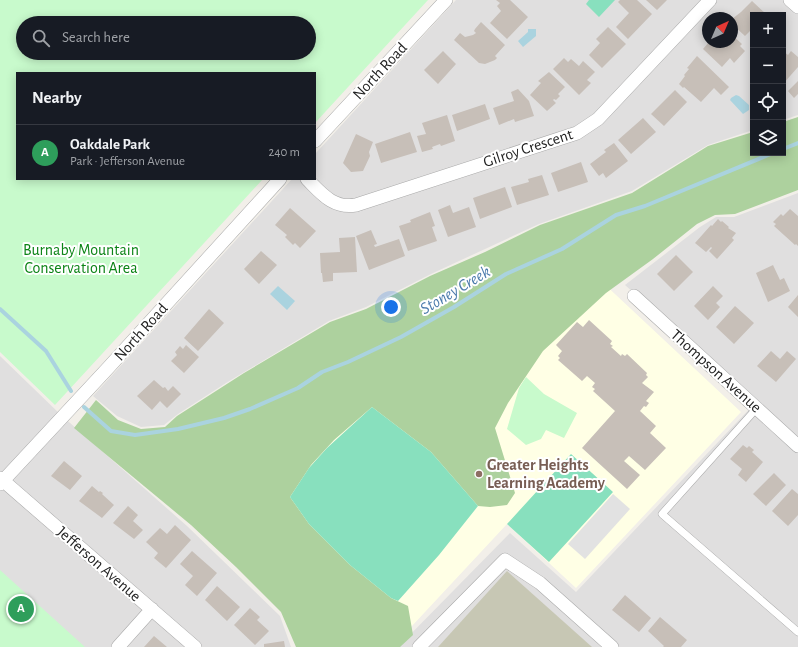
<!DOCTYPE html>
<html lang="en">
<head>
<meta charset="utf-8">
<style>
	:root { --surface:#171b24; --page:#242831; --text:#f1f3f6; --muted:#9ea1a6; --line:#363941; --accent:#ea580c }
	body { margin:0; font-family:"Alegreya Sans",sans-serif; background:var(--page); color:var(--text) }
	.controls { position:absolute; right:12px; top:12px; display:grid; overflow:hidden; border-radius:0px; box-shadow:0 2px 10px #0003 }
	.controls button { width:36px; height:36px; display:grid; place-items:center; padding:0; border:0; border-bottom:1px solid var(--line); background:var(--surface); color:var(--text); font:20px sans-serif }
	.compass { position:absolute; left:702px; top:12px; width:36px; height:36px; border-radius:50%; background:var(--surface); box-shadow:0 2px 10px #0003; rotate:44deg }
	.you { position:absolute; left:391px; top:307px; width:14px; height:14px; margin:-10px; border:3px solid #fff; border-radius:50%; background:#1a73e8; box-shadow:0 0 0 6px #1a73e833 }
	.badge { display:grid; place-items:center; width:26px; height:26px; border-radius:50%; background:var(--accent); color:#fff; font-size:13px; font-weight:700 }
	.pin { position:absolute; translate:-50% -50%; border:2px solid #fff; box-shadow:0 1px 4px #0006 }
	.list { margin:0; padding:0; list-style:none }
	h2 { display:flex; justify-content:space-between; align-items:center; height:52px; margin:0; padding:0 16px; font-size:17px }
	h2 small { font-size:13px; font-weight:400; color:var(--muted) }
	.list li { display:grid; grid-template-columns:26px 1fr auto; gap:12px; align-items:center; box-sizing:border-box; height:56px; padding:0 16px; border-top:1px solid var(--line) }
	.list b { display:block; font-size:15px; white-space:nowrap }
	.list p { margin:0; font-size:13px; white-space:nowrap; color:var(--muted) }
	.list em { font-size:13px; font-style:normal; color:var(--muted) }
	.icon { flex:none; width:22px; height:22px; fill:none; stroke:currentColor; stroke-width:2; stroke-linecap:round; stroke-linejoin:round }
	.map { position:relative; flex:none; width:798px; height:647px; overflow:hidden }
	.search { position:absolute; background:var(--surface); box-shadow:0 2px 10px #0003; left:16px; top:16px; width:300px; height:44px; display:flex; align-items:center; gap:10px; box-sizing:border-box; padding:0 14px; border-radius:22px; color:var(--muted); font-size:15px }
	.panel { position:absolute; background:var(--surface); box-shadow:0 2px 10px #0003; left:16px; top:72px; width:300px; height:108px; border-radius:0px }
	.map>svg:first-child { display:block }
	.residential { fill:#e0dfdf; fill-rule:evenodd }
	.education { fill:#ffffe5 }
	.construction { fill:#c7c7b4 }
	.forest { fill:#add19e }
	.park { fill:#c8facc; fill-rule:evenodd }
	.pitch { fill:#88e0be }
	.parking { fill:#e2e2e2 }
	.water { fill:#aad3df }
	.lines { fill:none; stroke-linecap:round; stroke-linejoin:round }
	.stream { stroke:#aad3df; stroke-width:4 }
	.building { fill:#c7bfb8 }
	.service-casing { stroke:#a9a9a9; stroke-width:8 }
	.minor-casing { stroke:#a9a9a9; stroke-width:14 }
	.service { stroke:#fff; stroke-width:7 }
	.minor { stroke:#fff; stroke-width:13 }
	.education-dot { fill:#8d6e63; stroke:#fff; stroke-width:1.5 }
	.labels { text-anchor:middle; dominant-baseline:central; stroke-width:4; stroke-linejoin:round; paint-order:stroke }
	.street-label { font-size:16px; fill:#222; stroke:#fff }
	.park-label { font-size:16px; fill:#0c8416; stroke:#fff }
	.education-label { font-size:16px; font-weight:bold; fill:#785e54; stroke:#fff; text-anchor:start }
	.water-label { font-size:17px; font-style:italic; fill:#4a7aab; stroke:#fff }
</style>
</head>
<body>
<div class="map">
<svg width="798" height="647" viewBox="0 0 798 647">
	<rect width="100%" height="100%" fill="#f2efe9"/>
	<!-- residential -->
	<path class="residential" d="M456 0H798V115L783 120V15H753V130L708 145 632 191 539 224 431 274 366 307 329 321 226 383 178 414 164 425 141 427 117 416 93 396 292 179H315V154ZM708 18H732V42H708Z
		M798 193V647H398L510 533 576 592 756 402 625 285 700 227 716 217H734Z
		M0 356 61 415 187 526 280 616 291 647H0Z"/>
	<!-- education -->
	<path class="education" d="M600 280 741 412 576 588 507 524 398 641 250 501 368 375Z"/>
	<!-- construction -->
	<path class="construction" d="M507 571 592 647H438Z"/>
	<!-- forest -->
	<path class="forest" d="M798 117V190L735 214 715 215 697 224 653 259 606 293 543 351 508 403 495 428 515 493 507 505 490 507 478 506 431 452 372 407 334 440 311 465 290 497 309 524 350 565 391 598 408 606 413 635 400 647H296L281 612 236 567 191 525 74 428 96 400 118 420 141 429 165 427 177 416 244 373 330 322 366 309 430 276 485 252 540 225 632 193 708 146 753 132V153H783V122Z"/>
	<!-- park -->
	<path class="park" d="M0 0H428L315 123V73H17V179H263L55 405 0 352ZM23 23H309V53H23Z
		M526 377 544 394 577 413 564 438 546 430 541 439 526 445 507 429 519 388Z
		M0 570 85 647H0Z"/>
	<!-- pitch -->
	<path class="pitch" d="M589 0H615L599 17 586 4Z
		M372 407 431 452 478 506 439 555 398 601 391 598 350 565 309 524 290 497 309 468 327 448Z
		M571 454 613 492 549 562 507 524Z"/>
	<!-- parking -->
	<path class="parking" d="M613 494 630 509 585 559 568 544Z"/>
	<!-- water -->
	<path class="water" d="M528 29H536V36L523 47 518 41 528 32Z
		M736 95 739 96 749 105V110L743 114 730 100 731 98Z
		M278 286 295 301 287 310 270 294Z"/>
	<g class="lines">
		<!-- stream -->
		<path class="stream" d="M783 149 798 143
			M0 309 46 351 71 391
			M84 407 111 431 135 435 178 429 224 418 250 409 298 388 322 372 348 362 401 337 454 307 506 274 562 249 616 215 645 206 773 153"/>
	</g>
	<!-- building -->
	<path class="building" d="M496 0H510L528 17 507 39 490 23 501 11 497 6 500 3Z
		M620 0H637L652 14 628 39 616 27 629 13 618 2Z
		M646 0H667L657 10Z
		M752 1 767 15H753V28L745 36 732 24V19L741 12Z
		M481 22 505 45 495 56 497 58 495 60 485 64 479 63 454 40 460 33 465 37 473 35 476 33 474 31 475 29Z
		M608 27 626 44 602 68 589 55 600 43 596 39Z
		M732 35 742 44 740 46 745 51 734 63 730 58 722 67 703 49 709 42H732Z
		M443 51 456 64 438 84 424 70Z
		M783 51 788 55 791 51 798 57V67L783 84Z
		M697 56 729 87 721 95 714 88 701 102 684 87 683 88 679 84 685 76 684 75 689 69 687 68Z
		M564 58 568 62 571 59 579 66 583 61 595 72 587 80 591 83 579 95 553 69Z
		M549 72 565 87 558 94 560 96 556 100 554 99 553 100 556 103 547 111 530 95 541 83 538 81Z
		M798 81V94L794 98 788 91Z
		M518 89 529 101 534 116 515 122 514 119 499 125 493 108 514 101 511 92Z
		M675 90 687 102 664 126 651 114Z
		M485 104 490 119 457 131 452 115Z
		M447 115 455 141 441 146 440 144 432 147 433 149 422 152 417 136 426 134 422 123Z
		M643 118 656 132 631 154 618 140Z
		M410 132 417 152 381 163 375 144Z
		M356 134 373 142 369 152 370 156 363 171 351 172 343 163Z
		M614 143 628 161 606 178 603 173 599 176 590 164 606 152 604 150Z
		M581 162 588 182 558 192 551 173Z
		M542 175 549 195 517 205 511 187 529 182 528 179Z
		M505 187 512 207 480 219 473 198Z
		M450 205 453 213 469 207 476 227 448 237 438 210Z
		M290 208 316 231 300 248 295 243 293 245 285 237 287 235 275 225Z
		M790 209 798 216V246L796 244 795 245 774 226 776 224 773 222 781 214 783 216Z
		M430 212 435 226 432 227 437 241 408 251 399 226 411 222 410 220Z
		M718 219 721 222 722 221 729 227 728 228 736 233 732 238 734 240 717 259 709 251 712 248 711 247 706 252 695 243 711 225 712 226Z
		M371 230 377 244 374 245 375 247 399 239 405 256 369 270 356 236Z
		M355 237 357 272 333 273V281L323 282 322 273H321L320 253 340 252 339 238Z
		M261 251 277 265 259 284 244 269Z
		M676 255 693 272 674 291 657 274Z
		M773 265 780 280 784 278 790 291 768 302 756 273Z
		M713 286 723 296 716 303 720 307 708 320 694 306Z
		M798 295V317L788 307Z
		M735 306 754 323 734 344 716 327Z
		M209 309 224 323 198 351 184 338Z
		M589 320 612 341 610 344 613 346 611 347 621 356 622 354 625 356 627 354 647 373 646 375 648 377 642 383 654 392 646 401 649 403 646 407 644 406 640 411 656 426 650 433 666 448 645 470 629 456 624 461 640 475 627 489 582 448 615 411 593 391 595 389 592 387 595 383 587 376 582 381 558 360 560 358 558 356 562 351 556 345 577 322 583 327Z
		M186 345 199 357 184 373 171 361 177 355 175 352 180 346 183 349Z
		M771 351 780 359 787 351 796 359 776 382 757 366Z
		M154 380 163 388 165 387 168 391 173 386 181 394 167 408 160 401 152 410 137 396Z
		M743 445 747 448 749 446 754 450 752 452 763 462 746 482 738 475 742 469 730 459Z
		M64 461 82 476 70 490 51 476Z
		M774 473 786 485 766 506 753 494Z
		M92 486 99 492 100 491 103 493 102 494 114 505 102 518 79 501Z
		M792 489 798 494V515L788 526 772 511Z
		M128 506 138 515 133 521 143 530 134 539 113 523Z
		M175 525 191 540 166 568 154 558 158 553 146 542 160 528 167 534Z
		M192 551 217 573 197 596 185 585 193 576 180 564Z
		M217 586 240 607 227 621 205 600Z
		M625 595 651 618 639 632 612 610Z
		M250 608 260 617 257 620 269 631 255 645 234 625Z
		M660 617 687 640 681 647H663L664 646 648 631Z
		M154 636 167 647H144Z
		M284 641 285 647H264V644Z"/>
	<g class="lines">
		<defs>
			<path id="service" d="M757 408 662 514 798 632"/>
			<path id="minor" d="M790 0 798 7
				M315 141 446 0
				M307 179C321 193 333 209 356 205L577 133 598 119 710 0
				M634 296 798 446
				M0 478 195 647
				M0 484 108 368 280 179
				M118 647 152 609
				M419 647 505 560 540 583 612 647"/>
		</defs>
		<!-- service casing -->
		<use href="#service" class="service-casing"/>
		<!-- minor casing -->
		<use href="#minor" class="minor-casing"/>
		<!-- service -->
		<use href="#service" class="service"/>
		<!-- minor -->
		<use href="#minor" class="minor"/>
	</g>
	<!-- markers -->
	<circle class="education-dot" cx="479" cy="474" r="4"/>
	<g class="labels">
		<!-- street labels -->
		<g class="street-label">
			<text transform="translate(380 71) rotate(-47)">North Road</text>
			<text transform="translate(528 148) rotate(-18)">Gilroy Crescent</text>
			<text transform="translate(141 332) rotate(-48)">North Road</text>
			<text transform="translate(716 371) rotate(42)">Thompson Avenue</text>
			<text transform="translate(99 564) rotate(41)">Jefferson Avenue</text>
		</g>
		<!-- park labels -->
		<g class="park-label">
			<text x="81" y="250">Burnaby Mountain<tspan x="81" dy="18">Conservation Area</tspan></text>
		</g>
		<!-- education labels -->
		<g class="education-label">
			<text x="487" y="465">Greater Heights<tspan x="487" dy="18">Learning Academy</tspan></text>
		</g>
		<!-- water labels -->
		<g class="water-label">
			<text transform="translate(455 290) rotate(-31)">Stoney Creek</text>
		</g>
	</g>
</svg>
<div class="controls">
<button>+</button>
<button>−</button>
<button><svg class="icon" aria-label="locate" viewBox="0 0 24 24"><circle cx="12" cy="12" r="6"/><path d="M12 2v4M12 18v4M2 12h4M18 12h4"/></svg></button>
<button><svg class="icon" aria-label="layers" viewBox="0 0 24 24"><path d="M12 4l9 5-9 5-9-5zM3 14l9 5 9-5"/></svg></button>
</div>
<svg class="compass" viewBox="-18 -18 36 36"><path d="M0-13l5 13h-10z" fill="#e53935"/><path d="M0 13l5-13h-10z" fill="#9ea1a6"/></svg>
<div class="you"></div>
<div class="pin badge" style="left:21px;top:609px;background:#2e9e5b">A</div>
<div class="search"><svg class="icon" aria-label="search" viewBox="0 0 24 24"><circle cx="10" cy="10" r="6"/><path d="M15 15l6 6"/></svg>Search here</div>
<section class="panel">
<h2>Nearby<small></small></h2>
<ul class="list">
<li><span class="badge" style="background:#2e9e5b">A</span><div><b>Oakdale Park</b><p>Park · Jefferson Avenue</p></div><em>240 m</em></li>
</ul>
</section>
</div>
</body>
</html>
